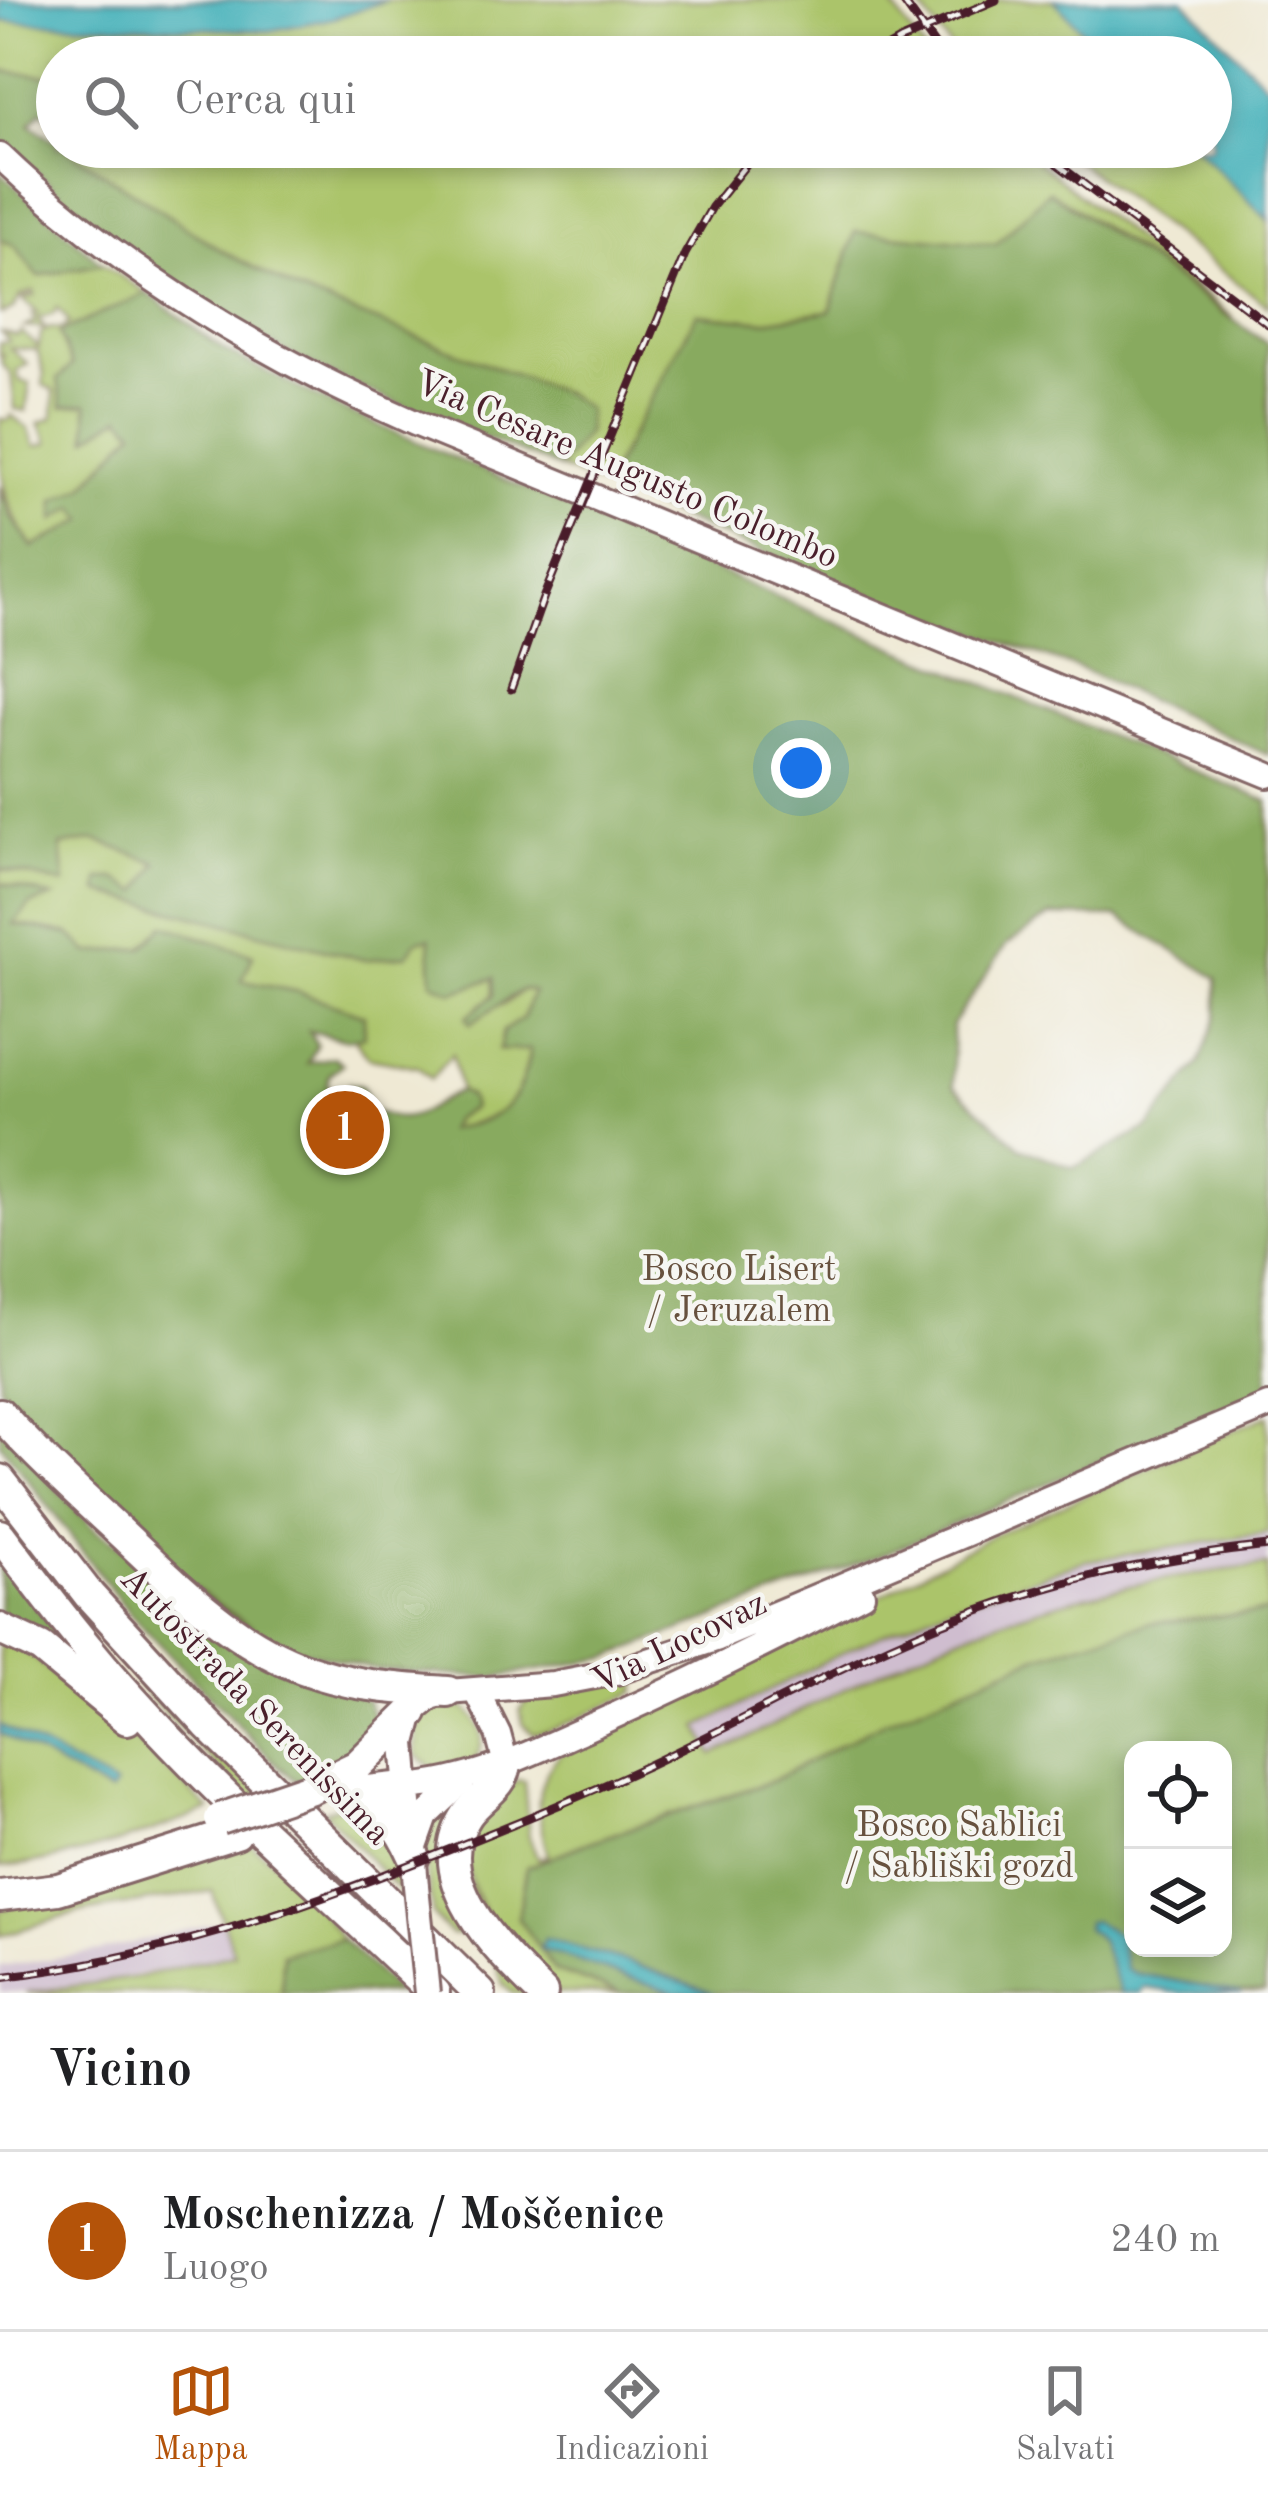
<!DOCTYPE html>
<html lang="it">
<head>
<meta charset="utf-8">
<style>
	:root { --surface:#fff; --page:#f6f6f6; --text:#202124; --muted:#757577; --line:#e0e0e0; --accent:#b45309 }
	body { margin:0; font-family:"Old Standard TT",serif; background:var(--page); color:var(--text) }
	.controls { position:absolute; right:36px; bottom:36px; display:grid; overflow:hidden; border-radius:24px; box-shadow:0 6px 18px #0003 }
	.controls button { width:108px; height:108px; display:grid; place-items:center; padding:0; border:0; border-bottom:3px solid var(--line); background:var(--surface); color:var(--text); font:60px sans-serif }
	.you { position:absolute; left:801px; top:768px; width:42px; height:42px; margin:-30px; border:9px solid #fff; border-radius:50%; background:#1a73e8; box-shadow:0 0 0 18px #1a73e833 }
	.badge { display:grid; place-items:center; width:78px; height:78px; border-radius:50%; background:var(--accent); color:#fff; font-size:39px; font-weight:700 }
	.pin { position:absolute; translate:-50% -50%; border:6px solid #fff; box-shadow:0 3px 12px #0006 }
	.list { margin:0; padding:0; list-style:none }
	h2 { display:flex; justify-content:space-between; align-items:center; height:156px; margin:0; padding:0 48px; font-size:51px }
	h2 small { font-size:39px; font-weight:400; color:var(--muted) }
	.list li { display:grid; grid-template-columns:78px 1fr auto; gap:36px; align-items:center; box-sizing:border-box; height:180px; padding:0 48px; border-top:3px solid var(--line) }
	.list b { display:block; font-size:45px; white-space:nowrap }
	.list p { margin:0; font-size:39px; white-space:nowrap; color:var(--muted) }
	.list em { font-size:39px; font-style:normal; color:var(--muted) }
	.icon { flex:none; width:66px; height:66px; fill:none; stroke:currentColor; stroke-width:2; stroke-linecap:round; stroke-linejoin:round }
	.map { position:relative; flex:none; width:1268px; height:1993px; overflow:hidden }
	.search { position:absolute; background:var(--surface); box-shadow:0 6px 18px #0003; left:36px; right:36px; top:36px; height:132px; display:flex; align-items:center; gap:30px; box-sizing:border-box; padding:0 42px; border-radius:66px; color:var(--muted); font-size:45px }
	.sheet { height:336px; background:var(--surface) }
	nav { display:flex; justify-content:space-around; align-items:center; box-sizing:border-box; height:168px; border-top:3px solid var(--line); background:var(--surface); font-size:33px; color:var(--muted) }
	nav a { display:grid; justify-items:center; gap:6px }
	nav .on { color:var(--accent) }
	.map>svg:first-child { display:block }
	.industrial { fill:#cfbdcf }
	.green { fill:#abc46a; stroke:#7a724a; stroke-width:3 }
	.forest { fill:#88aa5e; stroke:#696444; stroke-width:3; fill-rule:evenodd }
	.water { fill:#3daeb7; stroke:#446671; stroke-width:3 }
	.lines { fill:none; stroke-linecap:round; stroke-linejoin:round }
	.primary-casing { stroke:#846666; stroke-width:30 }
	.highway-casing { stroke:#846666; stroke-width:36 }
	.primary { stroke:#fff; stroke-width:24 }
	.highway { stroke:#fff; stroke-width:30 }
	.rail-casing { stroke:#4a1f2b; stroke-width:9 }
	.rail { stroke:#f6f6f2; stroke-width:4.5; stroke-dasharray:14; stroke-linecap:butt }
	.primary-bridge-casing { stroke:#846666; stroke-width:30; stroke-linecap:butt }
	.highway-bridge-casing { stroke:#846666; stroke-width:36; stroke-linecap:butt }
	.primary-bridge { stroke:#fff; stroke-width:24 }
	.highway-bridge { stroke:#fff; stroke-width:30 }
	.labels { text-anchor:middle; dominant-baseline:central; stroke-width:9; stroke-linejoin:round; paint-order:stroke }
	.street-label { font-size:36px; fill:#4a1f2b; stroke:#f6f6f2 }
	.park-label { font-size:36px; fill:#67513e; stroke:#f6f6f2 }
</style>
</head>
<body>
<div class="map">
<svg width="1268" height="1993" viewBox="0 0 1268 1993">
	<rect width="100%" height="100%" fill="#f6f6f2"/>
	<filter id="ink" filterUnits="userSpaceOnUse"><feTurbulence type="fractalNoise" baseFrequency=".00833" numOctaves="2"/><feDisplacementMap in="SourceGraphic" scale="24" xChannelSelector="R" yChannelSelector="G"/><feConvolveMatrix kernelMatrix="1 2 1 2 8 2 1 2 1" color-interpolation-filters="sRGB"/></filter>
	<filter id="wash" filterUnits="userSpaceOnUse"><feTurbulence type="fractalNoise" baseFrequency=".004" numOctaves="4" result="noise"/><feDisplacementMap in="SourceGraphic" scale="48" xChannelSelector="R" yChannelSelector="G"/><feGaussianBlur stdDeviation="2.7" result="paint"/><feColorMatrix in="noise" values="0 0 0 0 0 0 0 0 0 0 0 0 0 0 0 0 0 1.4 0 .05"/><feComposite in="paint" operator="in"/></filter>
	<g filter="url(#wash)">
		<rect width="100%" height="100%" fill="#efe9d4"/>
		<!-- industrial -->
		<path class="industrial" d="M1268 1533V1565L1187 1573 1103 1590 1012 1617 921 1653 712 1756 699 1726 853 1647 944 1608 1085 1561Z
			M224 1921 235 1954 64 1990 0 1993V1967L99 1951Z"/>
		<!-- green -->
		<path class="green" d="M387 0H888L929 57H57V77L0 71V21L269 31 334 18Z
			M915 0H1054L1107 57H958Z
			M64 147H1019L1234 318 1050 191 996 245 855 232 830 311 764 321 697 314 612 470 626 495 559 468 587 432 454 352 299 292 219 249Z
			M1058 147H1195L1268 220V306Z
			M0 239 15 246 38 276 102 264 147 293 60 333 87 403 88 436 121 416 135 430 83 487 56 500 75 506 85 520 33 547C0 501 0 474 0 419L9 420 11 415 28 428 36 446 49 443 39 423 53 418 54 391 43 385 44 374 37 350 10 348 28 364 17 371 20 381 30 383 26 411 15 409 11 375 1 363 4 354 0 355V343L9 341 1 332 17 336 21 332 39 347 41 333 50 328 62 329 69 322 57 308 54 314 38 319 45 328 25 327 35 321 32 314 38 313 22 299 35 295 34 291 20 296 14 309 0 314Z
			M95 840 158 863 139 892 100 893 262 932 417 941 430 937 495 977 493 996 467 1017 507 1003 523 989 534 992 523 1018 499 1049H530C519 1113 504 1113 447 1131L469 1097 460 1091 452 1054 431 1079 418 1067 369 1058 354 1039 364 1036 299 992 241 981 253 955 164 926 143 948 89 953 70 934 12 923 30 905 51 897 0 883V869L64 883 61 846Z
			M1268 1415V1533L1085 1561 944 1608 853 1647 699 1727 713 1755C812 1707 910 1650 1015 1616 1098 1589 1181 1574 1268 1565V1612L1148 1623 885 1721 772 1781 584 1844 527 1867 518 1918 555 1971 622 1993H554C513 1955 448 1887 471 1825 478 1805 502 1792 518 1780L524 1781 529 1837 538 1858 548 1856C538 1816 529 1783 563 1752L841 1617 985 1539Z
			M32 1543 263 1793 248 1799 149 1696 39 1564Z
			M0 1638 18 1645 127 1732 210 1810C142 1836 73 1861 0 1867V1733L109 1793 114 1787 0 1725Z
			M630 1677 637 1684 636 1692 547 1732 533 1734 523 1724 520 1710 530 1698Z
			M440 1705 465 1708C483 1724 488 1742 473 1762L439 1773 416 1755 417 1721Z
			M485 1779 444 1842 530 1993H512L503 1985 497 1964 470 1935H451L433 1915 423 1850 430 1826Z
			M350 1803H357L400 1842 406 1898 324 1811Z
			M245 1840 295 1877 342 1939 283 1954 282 1993H26L138 1977 234 1954 212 1891 77 1913 0 1936V1910Z"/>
		<!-- forest -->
		<path class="forest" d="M0 71 57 77V121L41 111 30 124 57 142V147H64L219 249 299 292 566 394 587 409V432L559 468C467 430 370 397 282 350 183 297 86 218 4 143L0 137Z
			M0 172 102 264 38 276 15 246 0 239Z
			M1049 191 1268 344V755L1080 669 830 581 626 495 612 471 697 314 764 321 830 311 855 232 996 244Z
			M147 293 226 351 343 410 910 654 1268 801V1389L886 1553 607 1658 492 1678 378 1670 277 1644 187 1583 88 1490 0 1388V883L53 897 30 905 13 924 70 934 89 953 143 948 164 925 253 955 242 981 299 992 364 1015V1036L347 1040 309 1031 317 1045 308 1063 334 1057 343 1064 329 1075 327 1087 352 1097 349 1084 362 1086 371 1110C416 1130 422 1107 460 1091L469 1097 472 1108 454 1119 448 1130C503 1119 520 1105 530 1050H499L503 1031 523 1018 533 992 523 989 470 1024 466 1017 493 996 494 978 453 992 432 982 430 938 417 941 407 955 365 960 99 892 100 879H116L139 892 158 863 95 840 61 846 65 884 0 869V485L11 517 33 547 85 520 75 507 55 520V500L84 487 135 430 121 416 88 438 87 404 62 407 58 379 72 365 59 333ZM1050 916 1118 917 1217 978V1016L1200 1062 1148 1128 1073 1168 1020 1147 954 1086 952 1025 1007 944Z
			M0 1427 96 1530 368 1702 374 1719 358 1754 297 1782 274 1762 129 1613 0 1443Z
			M0 1559 80 1662 0 1620Z
			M1268 1612 1265 1991 1234 1992 1135 1973 1126 1969 1119 1935 1100 1939 1121 1993H714L628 1962 544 1939 541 1949 677 1993H622L555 1971 518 1918 527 1867 584 1844 772 1781 885 1721 1038 1656 1148 1623ZM1133 1750H1223V1948H1133Z
			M342 1939 398 1993H282L283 1954Z"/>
		<!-- water -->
		<path class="water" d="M0 0H387L334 18 269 31 0 21Z
			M1054 0H1184L1268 86V220L1195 147H1211V57H1107Z
			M0 1725 115 1786 110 1793 0 1733Z
			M1094 1921 1119 1935 1126 1968 1135 1973 1242 1993H1182L1145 1988 1141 1993H1121L1100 1939 1086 1928 1087 1922Z
			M544 1939 628 1962 714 1993H677L540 1949Z"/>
	</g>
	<g filter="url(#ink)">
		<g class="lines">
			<defs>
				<path id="primary" d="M0 156C120 271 264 357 415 423L1268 775
					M477 1692 498 1734 506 1764
					M405 1787C477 1782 540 1749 605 1720 692 1681 777 1639 862 1594
					M415 1847 426 1816 463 1781
					M416 1886 404 1743 412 1712 431 1697 448 1692 553 1684 616 1672 718 1638 1268 1406"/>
				<path id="highway" d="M0 1414C37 1456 78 1493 119 1531 180 1588 238 1650 320 1674 362 1687 405 1689 448 1692
					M0 1480 89 1595 207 1724 480 1993
					M0 1535C44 1594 88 1652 138 1706 230 1808 335 1897 434 1993
					M0 1629 41 1648 127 1719
					M506 1764C505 1785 479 1798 467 1815 423 1879 500 1952 542 1993
					M311 1788 357 1766 412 1712
					M355 1792C385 1804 401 1827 414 1856
					M350 1793 405 1787
					M0 1896 58 1889 236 1833"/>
			</defs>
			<!-- primary casing -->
			<use href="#primary" class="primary-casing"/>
			<!-- highway casing -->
			<use href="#highway" class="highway-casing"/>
			<!-- primary -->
			<use href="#primary" class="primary"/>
			<!-- highway -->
			<use href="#highway" class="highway"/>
			<defs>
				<path id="rail" d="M902 0 943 57
					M871 57 901 40 996 0
					M1035 147 1268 324
					M511 689 544 596 685 254 712 207 760 147
					M0 1977C155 1959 284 1914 428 1858 499 1830 569 1802 638 1770 748 1719 853 1656 967 1614 1064 1578 1165 1557 1268 1546"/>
			</defs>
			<!-- rail casing -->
			<use href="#rail" class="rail-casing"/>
			<!-- rail -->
			<use href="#rail" class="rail"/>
			<defs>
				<path id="primary-bridge" d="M416 1886 427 1993"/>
				<path id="highway-bridge" d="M220 1819 311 1788"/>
			</defs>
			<!-- primary-bridge casing -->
			<use href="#primary-bridge" class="primary-bridge-casing"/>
			<!-- highway-bridge casing -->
			<use href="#highway-bridge" class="highway-bridge-casing"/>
			<!-- primary-bridge -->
			<use href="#primary-bridge" class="primary-bridge"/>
			<!-- highway-bridge -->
			<use href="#highway-bridge" class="highway-bridge"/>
		</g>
	</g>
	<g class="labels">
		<!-- street labels -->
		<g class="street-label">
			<text transform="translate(626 471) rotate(23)">Via Cesare Augusto Colombo</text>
			<text transform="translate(680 1644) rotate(-26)">Via Locovaz</text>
			<text transform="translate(254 1707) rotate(46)">Autostrada Serenissima</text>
		</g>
		<!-- park labels -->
		<g class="park-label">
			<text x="739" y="1271">Bosco Lisert<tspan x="739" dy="41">/ Jeruzalem</tspan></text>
			<text x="959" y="1827">Bosco Sablici<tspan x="959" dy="41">/ Sabliški gozd</tspan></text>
		</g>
	</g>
</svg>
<div class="controls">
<button><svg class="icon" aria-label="locate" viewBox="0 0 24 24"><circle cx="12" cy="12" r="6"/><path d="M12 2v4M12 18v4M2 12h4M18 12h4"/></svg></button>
<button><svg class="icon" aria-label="layers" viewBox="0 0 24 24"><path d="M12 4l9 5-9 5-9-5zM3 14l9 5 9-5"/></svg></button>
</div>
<div class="you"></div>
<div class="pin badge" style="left:345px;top:1130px">1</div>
<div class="search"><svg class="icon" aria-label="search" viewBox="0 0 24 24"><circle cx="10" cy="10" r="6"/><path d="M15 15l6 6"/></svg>Cerca qui</div>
</div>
<section class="sheet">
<h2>Vicino<small></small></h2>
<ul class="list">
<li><span class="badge">1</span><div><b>Moschenizza / Moščenice</b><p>Luogo</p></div><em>240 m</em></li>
</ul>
</section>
<nav>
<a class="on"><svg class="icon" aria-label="map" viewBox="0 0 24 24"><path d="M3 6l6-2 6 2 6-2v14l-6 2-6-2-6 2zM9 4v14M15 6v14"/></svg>Mappa</a>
<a><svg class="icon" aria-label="directions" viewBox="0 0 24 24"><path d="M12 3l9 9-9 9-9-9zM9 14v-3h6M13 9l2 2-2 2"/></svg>Indicazioni</a>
<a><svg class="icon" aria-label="saved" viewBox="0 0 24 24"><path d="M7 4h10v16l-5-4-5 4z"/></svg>Salvati</a>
</nav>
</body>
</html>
